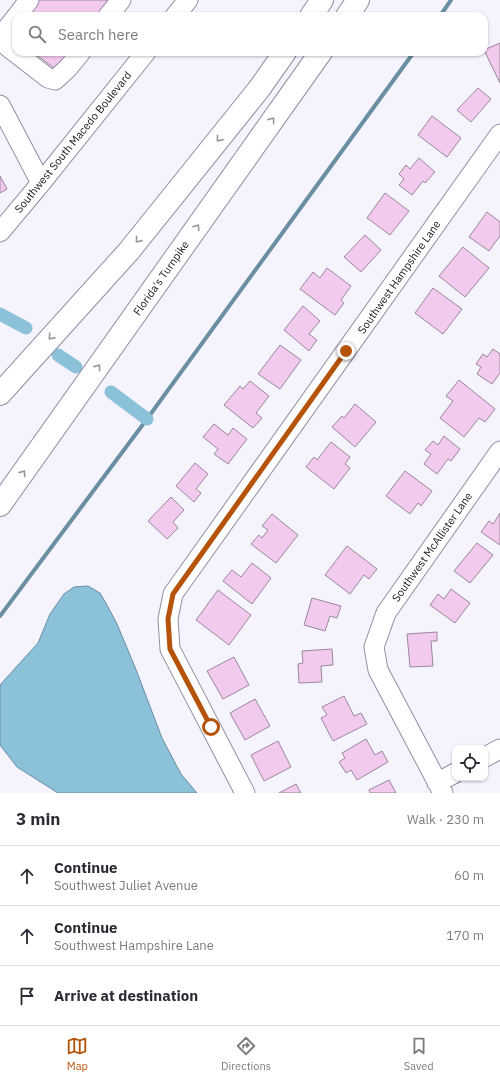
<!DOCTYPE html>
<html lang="en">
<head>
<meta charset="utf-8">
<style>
	:root { --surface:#fff; --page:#f2f2f3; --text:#2b2b33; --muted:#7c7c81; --line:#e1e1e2; --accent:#b45309 }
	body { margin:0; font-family:"IBM Plex Sans",sans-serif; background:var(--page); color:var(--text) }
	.controls { position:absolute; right:12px; bottom:12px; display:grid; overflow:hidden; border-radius:8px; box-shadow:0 1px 3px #0004 }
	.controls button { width:36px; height:36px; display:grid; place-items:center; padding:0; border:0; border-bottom:1px solid var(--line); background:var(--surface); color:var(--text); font:20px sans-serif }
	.stop { position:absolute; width:12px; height:12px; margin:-9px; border:3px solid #b45309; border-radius:50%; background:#fff }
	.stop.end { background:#b45309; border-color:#fff; box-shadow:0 1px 4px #0008 }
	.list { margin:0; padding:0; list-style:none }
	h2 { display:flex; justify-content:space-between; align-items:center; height:52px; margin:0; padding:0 16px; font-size:17px }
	h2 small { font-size:13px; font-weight:400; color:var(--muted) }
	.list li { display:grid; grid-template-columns:26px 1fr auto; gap:12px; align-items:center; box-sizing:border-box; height:60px; padding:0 16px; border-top:1px solid var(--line) }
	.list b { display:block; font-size:15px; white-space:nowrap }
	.list p { margin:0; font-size:13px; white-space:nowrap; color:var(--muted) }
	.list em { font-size:13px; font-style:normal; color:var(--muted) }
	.icon { flex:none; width:22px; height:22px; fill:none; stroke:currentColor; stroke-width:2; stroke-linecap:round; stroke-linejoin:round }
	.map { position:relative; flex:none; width:500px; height:793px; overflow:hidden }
	.search { position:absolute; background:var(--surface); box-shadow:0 1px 3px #0004; left:12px; right:12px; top:12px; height:44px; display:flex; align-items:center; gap:10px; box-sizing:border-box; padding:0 14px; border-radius:12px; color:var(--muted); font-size:15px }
	.sheet { height:232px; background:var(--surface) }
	nav { display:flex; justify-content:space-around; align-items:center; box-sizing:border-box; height:56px; border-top:1px solid var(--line); background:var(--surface); font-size:11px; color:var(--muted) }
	nav a { display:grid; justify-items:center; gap:2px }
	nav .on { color:var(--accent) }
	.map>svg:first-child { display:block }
	.water { fill:#8cc1da; stroke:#6a8ea2 }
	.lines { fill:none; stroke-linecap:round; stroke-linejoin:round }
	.stream { stroke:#6a8ea2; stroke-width:4 }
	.canal { stroke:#8cc1da; stroke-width:13 }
	.building { fill:#f2caee; stroke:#9a8798 }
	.minor-casing { stroke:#928da3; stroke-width:21 }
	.highway-casing { stroke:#928da3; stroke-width:24 }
	.minor { stroke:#fff; stroke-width:19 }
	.highway { stroke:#fff; stroke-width:22 }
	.oneway { stroke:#98979a }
	.route { stroke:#b45309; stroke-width:5 }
	.labels { text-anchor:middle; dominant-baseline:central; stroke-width:4; stroke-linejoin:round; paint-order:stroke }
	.street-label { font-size:11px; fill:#19171f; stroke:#fff }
</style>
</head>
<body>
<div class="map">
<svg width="500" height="793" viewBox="0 0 500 793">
	<rect width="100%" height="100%" fill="#f5f3fd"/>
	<!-- water -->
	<path class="water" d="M88 586 100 593 107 605 117 624 135 667 162 738 181 774 197 793H58L17 767 0 745V685L38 643 50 614 64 594 74 587Z"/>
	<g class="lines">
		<!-- stream -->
		<path class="stream" d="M440 16 451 0
			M0 616 147 419 414 52"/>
		<!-- canal -->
		<path class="canal" d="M0 314 26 328
			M58 355 76 367
			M111 392 147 419"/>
	</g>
	<!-- building -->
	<path class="building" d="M38 0H114L101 16H26Z
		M500 43V83L484 50Z
		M33 52H74L59 72Z
		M478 88 491 99 471 122 457 110Z
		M432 116 461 138 447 157 418 135Z
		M419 158 435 172 425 183 423 181 412 195 399 185 404 179 399 174 406 165 410 169Z
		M0 176 7 189 0 193Z
		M385 193 409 211 390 235 367 218Z
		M487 212 500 222V236L489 251 469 237Z
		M365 235 381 250 361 272 344 257Z
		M463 247 489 268 465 297 439 276Z
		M327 268 351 286 341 300 344 303 335 315 300 289 313 272 320 278Z
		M433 288 462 309 443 334 415 313Z
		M303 306 320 321 309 334 317 340 309 351 284 330Z
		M280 345 301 360 280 389 258 374Z
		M493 349 500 354V373L492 384 477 374 481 367 476 364 483 354 487 357Z
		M459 380 495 409 485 422 479 418 464 437 440 418 453 401 446 396Z
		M250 381 269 396 256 413 262 418 253 428 224 405 240 386 243 389Z
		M355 404 376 422 355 447 332 427 342 416 344 418Z
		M214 424 228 435 233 428 247 439 228 464 214 454 218 449 203 437Z
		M444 436 460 449 451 461 448 459 437 474 424 464 431 454 425 450 433 441 438 445Z
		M331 442 350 457 345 464 350 468 334 489 306 467 314 457 317 460Z
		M195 463 208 474 196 489 201 493 194 502 176 486Z
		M405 471 432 491 421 506 418 503 410 514 386 496Z
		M171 497 184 510 173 522 178 528 167 539 148 521Z
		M500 513V545L481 532 489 521 493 524Z
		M272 514 298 535 276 563 251 544 259 535 262 538 268 530 262 526Z
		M477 543 493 555 470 583 454 571Z
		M347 546 377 569 369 579 364 575 350 594 325 575Z
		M252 563 271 578 252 604 223 581 232 570 241 577Z
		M451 589 470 603 455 623 430 605 438 594 444 599Z
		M218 590 251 615 229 645 196 620Z
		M312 598 341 606 337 618 330 616 325 631 304 625Z
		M437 632V641H431L433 666 410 667 407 634Z
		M332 649 333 665 321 666 322 682 299 683 298 664 303 663 302 651Z
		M234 657 249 685 223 699 207 671Z
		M344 696 354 716 361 713 367 724 333 741 321 718 327 715 322 707Z
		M255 699 270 726 245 740 230 713Z
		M366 739 375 755 382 751 388 762 357 780 351 770 346 773 339 762 345 758 342 753Z
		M278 741 291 767 264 781 251 755Z
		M389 780 396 793H370L369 790Z
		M296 784 301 793H279Z"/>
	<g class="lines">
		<defs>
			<path id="minor" d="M17 16 29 0
				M108 16 121 0
				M175 16 188 0
				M16 17 2 35 8 47 48 78 55 80 68 68 81 52
				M0 105 41 183
				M0 232 41 183 146 52
				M485 757 500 749
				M437 783 455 773
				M245 793 170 649 168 619 173 594 500 134
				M443 793 378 670 374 647 386 613 500 451"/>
			<path id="highway" d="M311 16 322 0
				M347 16 358 0
				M0 394 129 251 259 89 285 52
				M0 505 321 52"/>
		</defs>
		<!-- minor casing -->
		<use href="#minor" class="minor-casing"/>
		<!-- highway casing -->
		<use href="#highway" class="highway-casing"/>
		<!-- minor -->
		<use href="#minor" class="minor"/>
		<!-- highway -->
		<use href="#highway" class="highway"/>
	</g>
	<!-- one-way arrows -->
	<defs><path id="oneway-chevron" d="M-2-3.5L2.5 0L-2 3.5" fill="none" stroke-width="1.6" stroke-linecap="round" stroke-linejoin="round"/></defs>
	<g class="oneway">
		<use href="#oneway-chevron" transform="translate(272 120) rotate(-55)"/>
		<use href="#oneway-chevron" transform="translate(219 139) rotate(129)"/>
		<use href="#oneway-chevron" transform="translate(197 227) rotate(-55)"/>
		<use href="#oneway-chevron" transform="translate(138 240) rotate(129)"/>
		<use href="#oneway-chevron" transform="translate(51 337) rotate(132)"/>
		<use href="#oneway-chevron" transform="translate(98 367) rotate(-55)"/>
		<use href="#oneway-chevron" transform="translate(23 473) rotate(-55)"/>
	</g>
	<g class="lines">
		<!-- route -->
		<path class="route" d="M211 727 170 649 168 619 173 594 346 351"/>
	</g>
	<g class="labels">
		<!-- street labels -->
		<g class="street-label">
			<text transform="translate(73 142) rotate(-51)">Southwest South Macedo Boulevard</text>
			<text transform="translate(399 277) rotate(-55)">Southwest Hampshire Lane</text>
			<text transform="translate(161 278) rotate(-55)">Florida's Turnpike</text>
			<text transform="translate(432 547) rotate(-55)">Southwest McAllister Lane</text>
		</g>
	</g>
</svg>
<div class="controls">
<button><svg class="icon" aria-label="locate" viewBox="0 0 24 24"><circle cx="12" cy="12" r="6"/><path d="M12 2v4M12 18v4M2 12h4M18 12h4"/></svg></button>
</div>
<div class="stop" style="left:211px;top:727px"></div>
<div class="stop end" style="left:346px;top:351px"></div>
<div class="search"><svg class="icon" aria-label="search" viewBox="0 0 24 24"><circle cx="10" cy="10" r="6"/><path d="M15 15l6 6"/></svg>Search here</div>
</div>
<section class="sheet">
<h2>3 min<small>Walk · 230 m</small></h2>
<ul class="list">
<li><svg class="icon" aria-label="ahead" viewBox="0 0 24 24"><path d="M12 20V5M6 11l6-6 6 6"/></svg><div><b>Continue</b><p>Southwest Juliet Avenue</p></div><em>60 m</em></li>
<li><svg class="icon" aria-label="ahead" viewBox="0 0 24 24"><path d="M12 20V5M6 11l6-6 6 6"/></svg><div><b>Continue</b><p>Southwest Hampshire Lane</p></div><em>170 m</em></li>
<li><svg class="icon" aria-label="arrive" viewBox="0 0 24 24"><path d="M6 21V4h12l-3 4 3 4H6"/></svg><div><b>Arrive at destination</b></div></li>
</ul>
</section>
<nav>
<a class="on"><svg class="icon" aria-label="map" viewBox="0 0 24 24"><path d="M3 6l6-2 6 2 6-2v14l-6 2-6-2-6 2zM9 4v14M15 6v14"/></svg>Map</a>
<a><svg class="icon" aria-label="directions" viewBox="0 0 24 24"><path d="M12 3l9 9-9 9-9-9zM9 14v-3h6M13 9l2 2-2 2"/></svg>Directions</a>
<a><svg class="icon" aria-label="saved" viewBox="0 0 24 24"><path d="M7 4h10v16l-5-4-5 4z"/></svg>Saved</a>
</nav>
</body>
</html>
